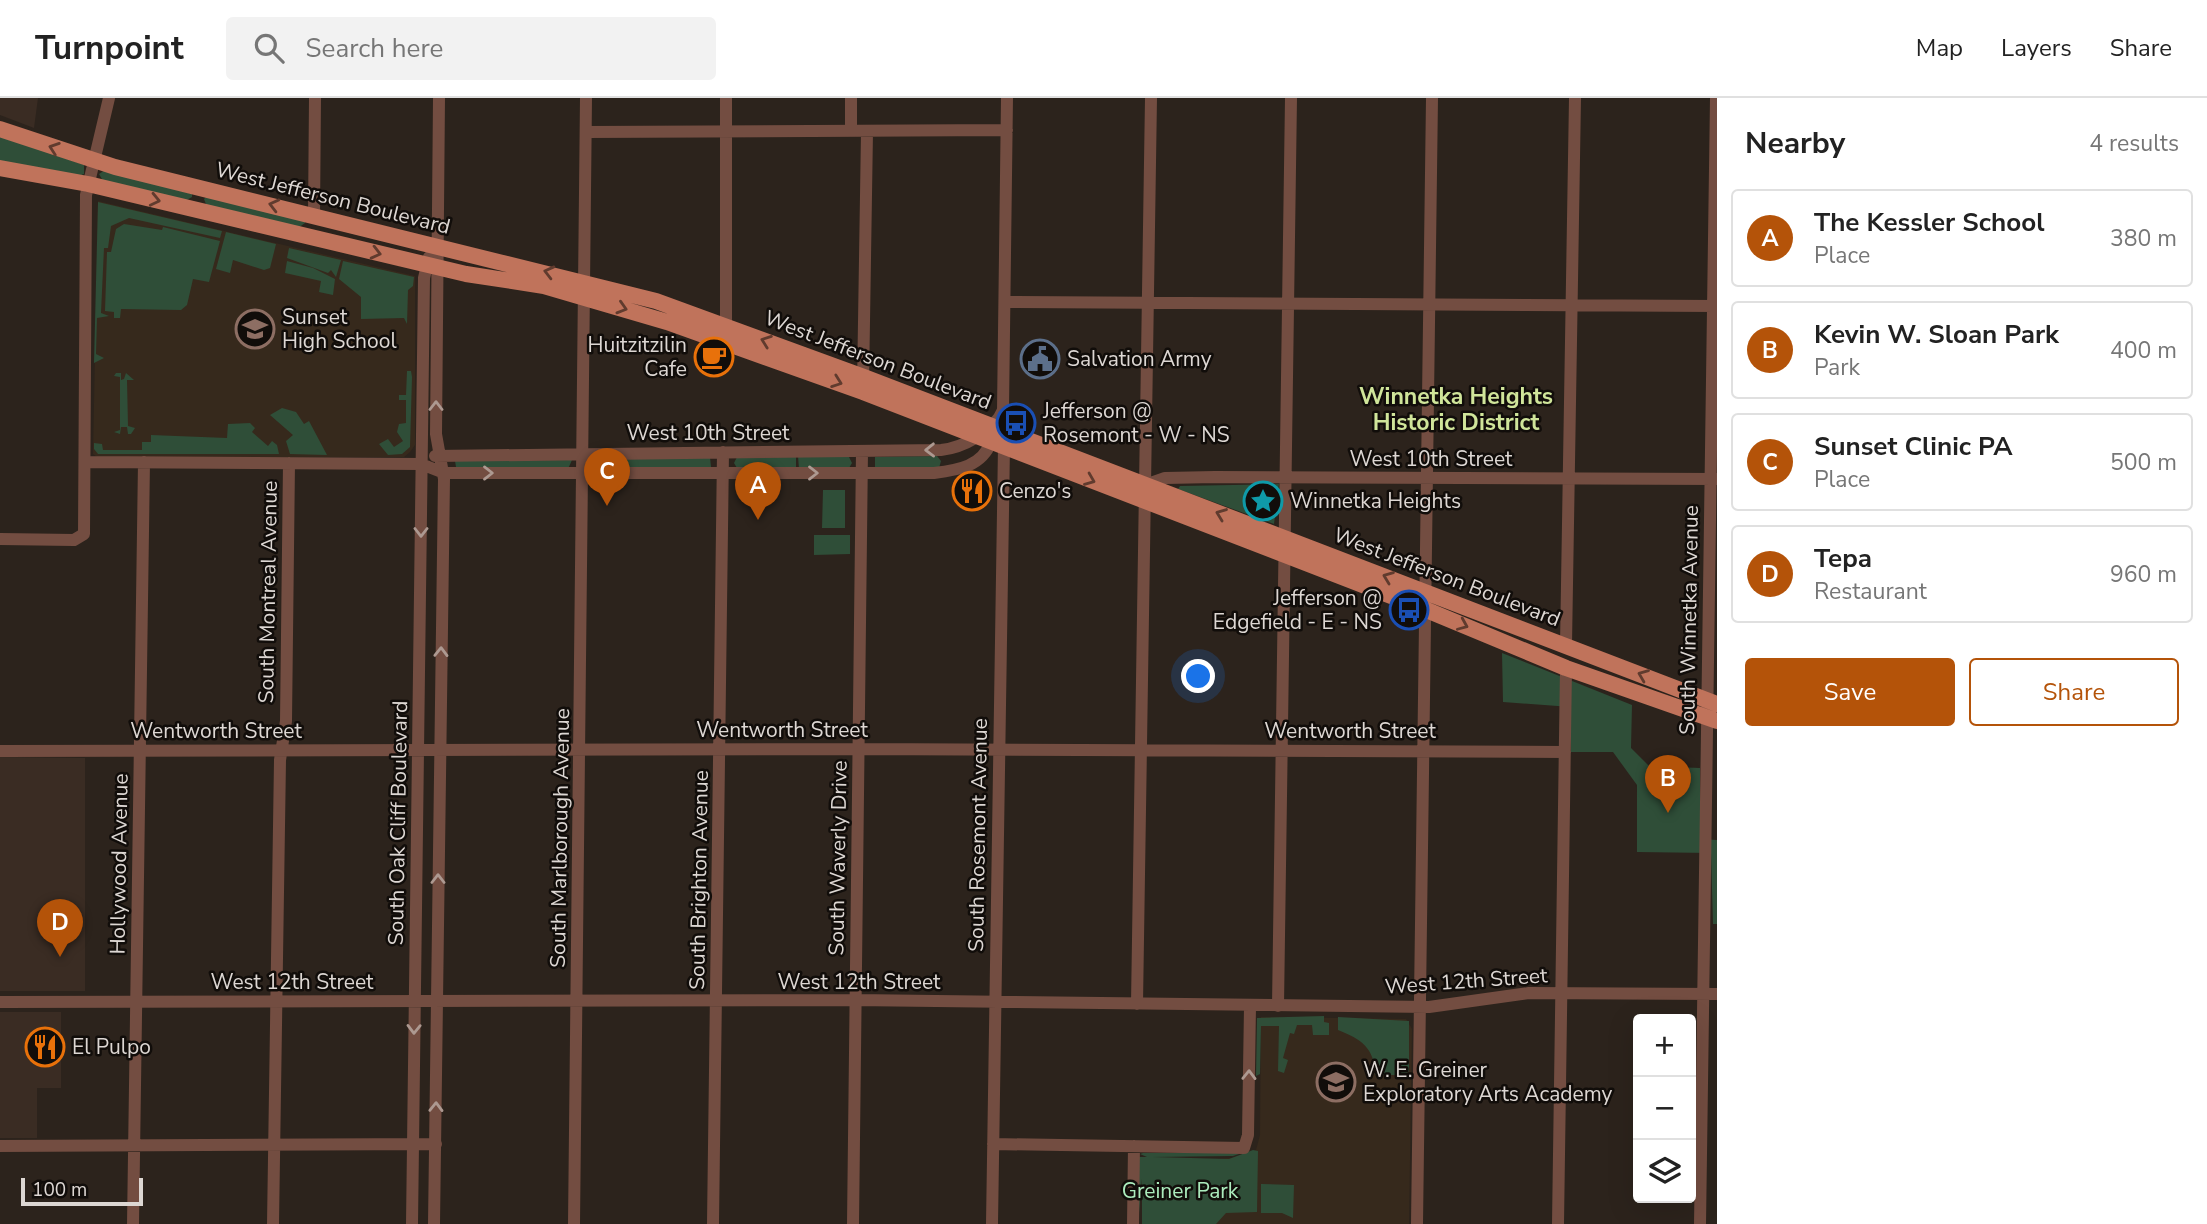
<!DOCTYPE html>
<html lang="en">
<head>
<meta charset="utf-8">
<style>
	:root { --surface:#fff; --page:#f2f2f2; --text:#222; --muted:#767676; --line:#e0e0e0; --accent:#b45309 }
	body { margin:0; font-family:"Nunito Sans",sans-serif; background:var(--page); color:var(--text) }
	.controls { position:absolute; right:21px; bottom:21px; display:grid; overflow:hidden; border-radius:7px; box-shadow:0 7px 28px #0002 }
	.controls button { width:63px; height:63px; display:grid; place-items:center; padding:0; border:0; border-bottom:2px solid var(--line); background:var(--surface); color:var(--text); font:35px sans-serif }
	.scale { position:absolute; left:21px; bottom:18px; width:122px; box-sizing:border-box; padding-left:7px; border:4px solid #ddd7d3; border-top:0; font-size:19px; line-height:24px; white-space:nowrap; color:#ddd7d3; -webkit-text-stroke:5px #110d0a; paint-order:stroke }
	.you { position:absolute; left:1199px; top:579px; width:24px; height:24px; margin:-18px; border:5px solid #fff; border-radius:50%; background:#1a73e8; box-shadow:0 0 0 10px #1a73e833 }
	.badge { display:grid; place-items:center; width:46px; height:46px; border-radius:50%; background:var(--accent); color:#fff; font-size:23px; font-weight:700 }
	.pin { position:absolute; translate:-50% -58px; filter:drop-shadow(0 2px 4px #0008) }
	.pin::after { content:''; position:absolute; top:37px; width:24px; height:21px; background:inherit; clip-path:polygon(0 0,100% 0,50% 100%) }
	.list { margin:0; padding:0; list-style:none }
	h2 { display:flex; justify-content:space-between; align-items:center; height:91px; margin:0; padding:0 28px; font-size:30px }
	h2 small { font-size:23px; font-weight:400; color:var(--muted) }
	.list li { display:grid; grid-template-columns:46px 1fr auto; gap:21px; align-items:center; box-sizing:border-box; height:98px; margin:0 14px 14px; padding:0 14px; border:2px solid var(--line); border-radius:7px }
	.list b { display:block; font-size:26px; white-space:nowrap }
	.list p { margin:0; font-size:23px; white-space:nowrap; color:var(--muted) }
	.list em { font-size:23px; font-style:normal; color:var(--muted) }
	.actions { display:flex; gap:14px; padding:21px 28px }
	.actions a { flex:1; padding:16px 0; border:2px solid var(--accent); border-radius:7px; text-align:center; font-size:24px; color:var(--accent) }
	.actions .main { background:var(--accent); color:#fff }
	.icon { flex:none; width:38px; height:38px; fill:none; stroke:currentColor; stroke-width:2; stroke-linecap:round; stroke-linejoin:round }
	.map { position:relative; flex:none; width:1717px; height:1126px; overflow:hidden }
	header { display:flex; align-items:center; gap:42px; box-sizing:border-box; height:98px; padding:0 35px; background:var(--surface); border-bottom:2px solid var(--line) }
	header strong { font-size:33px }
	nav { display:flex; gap:38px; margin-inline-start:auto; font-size:24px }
	.search { width:490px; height:63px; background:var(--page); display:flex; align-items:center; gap:18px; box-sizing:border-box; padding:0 24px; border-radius:7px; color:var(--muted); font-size:26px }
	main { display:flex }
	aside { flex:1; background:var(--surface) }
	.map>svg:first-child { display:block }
	.built { fill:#3a2c23 }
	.education { fill:#36291c }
	.green { fill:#2f4e38 }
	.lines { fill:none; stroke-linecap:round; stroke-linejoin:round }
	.minor { stroke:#734d41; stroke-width:12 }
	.major { stroke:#c0735b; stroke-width:16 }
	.oneway { stroke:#603b2e }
	.oneway2 { stroke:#ad9991 }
	.labels { text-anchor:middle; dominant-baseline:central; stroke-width:5; stroke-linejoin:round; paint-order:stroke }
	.street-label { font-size:21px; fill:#ddd7d3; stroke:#110d0a }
	.poi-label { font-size:21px; fill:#ddd7d3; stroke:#110d0a; text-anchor:start }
	.park-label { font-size:21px; fill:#acecbd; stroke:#110d0a }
	.neighbourhood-label { font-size:23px; font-weight:bold; fill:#d0e59a; stroke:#110d0a }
</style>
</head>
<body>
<header>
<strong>Turnpoint</strong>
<div class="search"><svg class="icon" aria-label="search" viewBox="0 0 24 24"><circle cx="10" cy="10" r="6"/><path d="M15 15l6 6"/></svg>Search here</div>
<nav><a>Map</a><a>Layers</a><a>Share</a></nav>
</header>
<main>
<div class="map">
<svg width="1717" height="1126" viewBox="0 0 1717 1126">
	<rect width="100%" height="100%" fill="#2c231c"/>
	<!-- built -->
	<path class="built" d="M0 0H38L34 30 0 17Z
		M0 659 85 660V893H0Z
		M0 914H61V990H37V1040H0Z"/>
	<!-- education -->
	<path class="education" d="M98 103 415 178V347L410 354 404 359H97L93 356Z
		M1261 919 1406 921 1412 931 1409 1126H1216L1218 1061 1243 1059 1256 1052 1260 1037Z"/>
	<!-- green -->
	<path class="green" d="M0 37 84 67V76L79 78 0 64Z
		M105 72 192 96V99L185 103 103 83 99 76Z
		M207 98 305 121V125L298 130 207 109 204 101Z
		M98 104 222 133 220 140 129 120 111 128 108 150H104L101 215 109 218 97 220 96 256 104 260 94 265Z
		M124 126 162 132 163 129 220 143 209 184 193 181 187 207 181 212 121 211 120 220H114V214L105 213 107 154H111L116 131Z
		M226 134 276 146 270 170 264 172 233 162 230 175 216 171Z
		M289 150 341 162 336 179 331 172 328 175 287 160Z
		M287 163 313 170 335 181 333 197 319 194 321 183 285 175Z
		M343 163 414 179 413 188 408 192 407 226 404 220 361 221V199L339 181Z
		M407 273H411L412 279 410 349 402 356 388 357 379 346 388 341 394 349 403 343 397 334 399 326 406 325V302H399V297H406Z
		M116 275H121V282L124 281 126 275 134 282H127L128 328 135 330 131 336H128L127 329H121L120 336 114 334 120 332V279L114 278Z
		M282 310 296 314 304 326 309 323 327 357 290 356 286 343 293 337 270 317Z
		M250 325 255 330 252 334 268 348 272 343 277 347 279 356H98L94 351V345L102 346 103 352H142V344H151V337L227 340 228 326Z
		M796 358V371L737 370 734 365 737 359Z
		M798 358 849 359 852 365 849 370 799 371Z
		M937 358 941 363 939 370 875 369V359Z
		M710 359 711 369 597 370V361Z
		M572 362 568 371 456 369 455 363Z
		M1279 386 1274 426 1178 391 1180 388Z
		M823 392H845V430H822Z
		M814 437H850V456L814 457Z
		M1502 555 1632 607 1631 650 1649 668 1700 670V741L1717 742V826H1713L1711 755 1637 754V687L1613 654H1571V609L1503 604Z
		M1324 918V924L1329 925V937H1313L1312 927H1297L1294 936 1290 935 1283 960 1288 962 1284 975 1278 973 1279 928H1261L1260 976 1256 978 1257 920Z
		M1338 919 1409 923V973L1404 977H1375C1375 950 1361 941 1338 932Z
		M1253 1052 1258 1053 1257 1114 1226 1115 1216 1126H1142V1081L1138 1126 1139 1059H1147L1140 1056 1143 1055H1242L1233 1058 1153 1059 1229 1061Z
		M1261 1086 1294 1087 1293 1120 1282 1115H1261Z"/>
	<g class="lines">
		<!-- minor -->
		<path class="minor" d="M726 0V237
			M851 33V0
			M586 34 1007 32
			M314 117 315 0
			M1005 204 1717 208
			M863 287 867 34
			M435 358 941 352C962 350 995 333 1003 312L1007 0
			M86 364 421 366 444 375H934C959 372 982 368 991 344
			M1145 387 1165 380 1215 379 1717 381
			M0 441 74 442 84 436 86 97 109 0
			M1566 547 1575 0
			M0 653 859 651 1565 654
			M0 904 854 902 1429 909 1529 895 1717 896
			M1137 906 1151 0
			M1278 908 1291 0
			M993 1046 1244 1050 1248 1037 1250 908
			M0 1048 436 1046
			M133 1126 144 364
			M273 1126 280 662 286 623 289 365
			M412 1126 424 180 429 159
			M434 1126 444 381 436 336 439 0
			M574 1126 586 0
			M713 1126 723 354
			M853 1126 862 353
			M992 1126 1004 348
			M1133 1126 1134 1048
			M1417 1126 1432 0
			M1558 1126 1566 570
			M1700 1126 1716 0"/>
		<!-- major -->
		<path class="major" d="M0 31 115 69 656 203 864 279 1717 606
			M0 70 88 86 466 176 544 188 667 224 863 294 1417 508 1566 570 1717 623"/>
	</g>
	<!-- one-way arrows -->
	<defs><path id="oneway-chevron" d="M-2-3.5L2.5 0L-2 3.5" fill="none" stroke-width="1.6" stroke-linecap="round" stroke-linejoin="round" transform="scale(1.75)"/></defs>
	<g class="oneway">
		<use href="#oneway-chevron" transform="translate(54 50) rotate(-161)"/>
		<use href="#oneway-chevron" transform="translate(155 102) rotate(13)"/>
		<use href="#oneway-chevron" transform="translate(274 107) rotate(-166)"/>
		<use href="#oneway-chevron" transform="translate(376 155) rotate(14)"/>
		<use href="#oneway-chevron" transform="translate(549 174) rotate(-166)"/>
		<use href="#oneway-chevron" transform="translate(622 210) rotate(17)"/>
		<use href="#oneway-chevron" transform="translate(766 243) rotate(-160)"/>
		<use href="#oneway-chevron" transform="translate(837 284) rotate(20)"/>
		<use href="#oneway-chevron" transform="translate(1090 382) rotate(22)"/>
		<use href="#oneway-chevron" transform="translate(1221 416) rotate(-159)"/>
		<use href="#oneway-chevron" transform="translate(1388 479) rotate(-159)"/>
		<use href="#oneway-chevron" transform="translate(1463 527) rotate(23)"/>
		<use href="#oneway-chevron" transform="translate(1643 577) rotate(-158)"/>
	</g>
	<g class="oneway2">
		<use href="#oneway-chevron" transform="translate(436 308) rotate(-90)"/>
		<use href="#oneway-chevron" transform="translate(930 352) rotate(179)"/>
		<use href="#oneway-chevron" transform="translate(488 375)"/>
		<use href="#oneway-chevron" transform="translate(813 375)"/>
		<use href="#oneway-chevron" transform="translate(421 434) rotate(90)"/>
		<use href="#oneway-chevron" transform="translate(441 554) rotate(-89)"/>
		<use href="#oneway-chevron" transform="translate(438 781) rotate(-90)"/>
		<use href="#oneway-chevron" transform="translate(414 931) rotate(91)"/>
		<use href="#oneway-chevron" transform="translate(1249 977) rotate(-89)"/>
		<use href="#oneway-chevron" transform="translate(436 1009) rotate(-89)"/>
	</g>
	<!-- icons -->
	<defs>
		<symbol id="school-ring" viewBox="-11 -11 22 22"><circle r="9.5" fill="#110d0a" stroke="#8d6e63" stroke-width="1.5"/><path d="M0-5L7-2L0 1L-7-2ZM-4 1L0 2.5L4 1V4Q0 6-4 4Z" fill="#8d6e63"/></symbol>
		<symbol id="cafe-ring" viewBox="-11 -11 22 22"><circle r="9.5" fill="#110d0a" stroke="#e8710a" stroke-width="1.5"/><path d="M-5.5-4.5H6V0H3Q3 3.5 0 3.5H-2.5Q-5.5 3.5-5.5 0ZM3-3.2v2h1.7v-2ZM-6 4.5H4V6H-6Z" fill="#e8710a"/></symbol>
		<symbol id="civic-ring" viewBox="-11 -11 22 22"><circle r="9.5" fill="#110d0a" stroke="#5c6f8a" stroke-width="1.5"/><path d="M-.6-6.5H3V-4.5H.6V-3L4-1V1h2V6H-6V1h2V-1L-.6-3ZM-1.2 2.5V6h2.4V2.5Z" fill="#5c6f8a"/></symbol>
		<symbol id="bus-ring" viewBox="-11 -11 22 22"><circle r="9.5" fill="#110d0a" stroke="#1a4fb4" stroke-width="1.5"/><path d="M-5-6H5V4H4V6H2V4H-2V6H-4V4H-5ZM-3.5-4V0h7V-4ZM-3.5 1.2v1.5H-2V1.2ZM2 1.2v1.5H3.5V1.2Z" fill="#1a4fb4"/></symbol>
		<symbol id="restaurant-ring" viewBox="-11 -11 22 22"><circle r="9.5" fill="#110d0a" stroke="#e8710a" stroke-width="1.5"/><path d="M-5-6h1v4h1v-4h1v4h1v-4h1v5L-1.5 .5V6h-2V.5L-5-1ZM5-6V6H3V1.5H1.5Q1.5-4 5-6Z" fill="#e8710a"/></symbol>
		<symbol id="sight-ring" viewBox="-11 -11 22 22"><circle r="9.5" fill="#110d0a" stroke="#0f9aa8" stroke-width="1.5"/><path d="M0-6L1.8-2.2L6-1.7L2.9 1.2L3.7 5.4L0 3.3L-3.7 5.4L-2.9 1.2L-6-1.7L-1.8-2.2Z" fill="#0f9aa8"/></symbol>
	</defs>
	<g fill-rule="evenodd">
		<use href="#school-ring" x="233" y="209" width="44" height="44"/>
		<use href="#cafe-ring" x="692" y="237" width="44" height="44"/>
		<use href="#civic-ring" x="1018" y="239" width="44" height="44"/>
		<use href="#bus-ring" x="994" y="303" width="44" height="44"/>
		<use href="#restaurant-ring" x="950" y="371" width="44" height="44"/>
		<use href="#sight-ring" x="1241" y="381" width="44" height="44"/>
		<use href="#bus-ring" x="1387" y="490" width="44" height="44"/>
		<use href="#restaurant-ring" x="23" y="927" width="44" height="44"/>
		<use href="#school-ring" x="1314" y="962" width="44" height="44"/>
	</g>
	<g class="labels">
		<!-- street labels -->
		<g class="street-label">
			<text transform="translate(333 100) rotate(14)">West Jefferson Boulevard</text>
			<text transform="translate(878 262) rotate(21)">West Jefferson Boulevard</text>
			<text x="708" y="335">West 10th Street</text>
			<text x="1431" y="361">West 10th Street</text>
			<text transform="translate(1447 479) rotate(21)">West Jefferson Boulevard</text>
			<text transform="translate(268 494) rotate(-89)">South Montreal Avenue</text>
			<text transform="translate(1689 522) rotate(-89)">South Winnetka Avenue</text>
			<text x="782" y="632">Wentworth Street</text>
			<text x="216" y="633">Wentworth Street</text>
			<text x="1350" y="633">Wentworth Street</text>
			<text transform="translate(398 725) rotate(-89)">South Oak Cliff Boulevard</text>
			<text transform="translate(978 737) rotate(-89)">South Rosemont Avenue</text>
			<text transform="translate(560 740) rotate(-89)">South Marlborough Avenue</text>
			<text transform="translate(838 760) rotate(-89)">South Waverly Drive</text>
			<text transform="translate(119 766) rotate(-89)">Hollywood Avenue</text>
			<text transform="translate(699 782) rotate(-89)">South Brighton Avenue</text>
			<text transform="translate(1466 883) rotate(-4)">West 12th Street</text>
			<text x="292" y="884">West 12th Street</text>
			<text x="859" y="884">West 12th Street</text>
		</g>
		<!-- poi labels -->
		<g class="poi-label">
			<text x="282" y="219">Sunset<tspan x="282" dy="24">High School</tspan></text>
			<text x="687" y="247" text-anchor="end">Huitzitzilin<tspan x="687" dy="24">Cafe</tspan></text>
			<text x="1067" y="261">Salvation Army</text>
			<text x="1043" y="313">Jefferson @<tspan x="1043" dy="24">Rosemont - W - NS</tspan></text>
			<text x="999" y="393">Cenzo's</text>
			<text x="1290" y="403">Winnetka Heights</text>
			<text x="1382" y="500" text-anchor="end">Jefferson @<tspan x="1382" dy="24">Edgefield - E - NS</tspan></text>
			<text x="72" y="949">El Pulpo</text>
			<text x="1363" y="972">W. E. Greiner<tspan x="1363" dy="24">Exploratory Arts Academy</tspan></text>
		</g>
		<!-- park labels -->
		<g class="park-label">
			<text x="1180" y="1093">Greiner Park</text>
		</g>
		<!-- neighbourhood labels -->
		<g class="neighbourhood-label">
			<text x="1456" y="298">Winnetka Heights<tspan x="1456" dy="26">Historic District</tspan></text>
		</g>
	</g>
</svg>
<div class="controls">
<button>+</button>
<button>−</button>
<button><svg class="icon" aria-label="layers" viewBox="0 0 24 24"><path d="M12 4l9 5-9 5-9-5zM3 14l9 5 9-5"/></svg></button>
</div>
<div class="scale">100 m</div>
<div class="you"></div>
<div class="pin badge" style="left:758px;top:422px">A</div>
<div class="pin badge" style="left:1668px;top:715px">B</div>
<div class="pin badge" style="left:607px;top:408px">C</div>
<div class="pin badge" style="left:60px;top:859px">D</div>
</div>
<aside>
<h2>Nearby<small>4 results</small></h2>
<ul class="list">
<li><span class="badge">A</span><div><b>The Kessler School</b><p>Place</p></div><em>380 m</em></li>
<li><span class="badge">B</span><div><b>Kevin W. Sloan Park</b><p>Park</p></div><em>400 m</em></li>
<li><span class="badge">C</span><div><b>Sunset Clinic PA</b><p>Place</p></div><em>500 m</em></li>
<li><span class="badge">D</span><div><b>Tepa</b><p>Restaurant</p></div><em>960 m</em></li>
</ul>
<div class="actions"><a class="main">Save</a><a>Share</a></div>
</aside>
</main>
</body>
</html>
